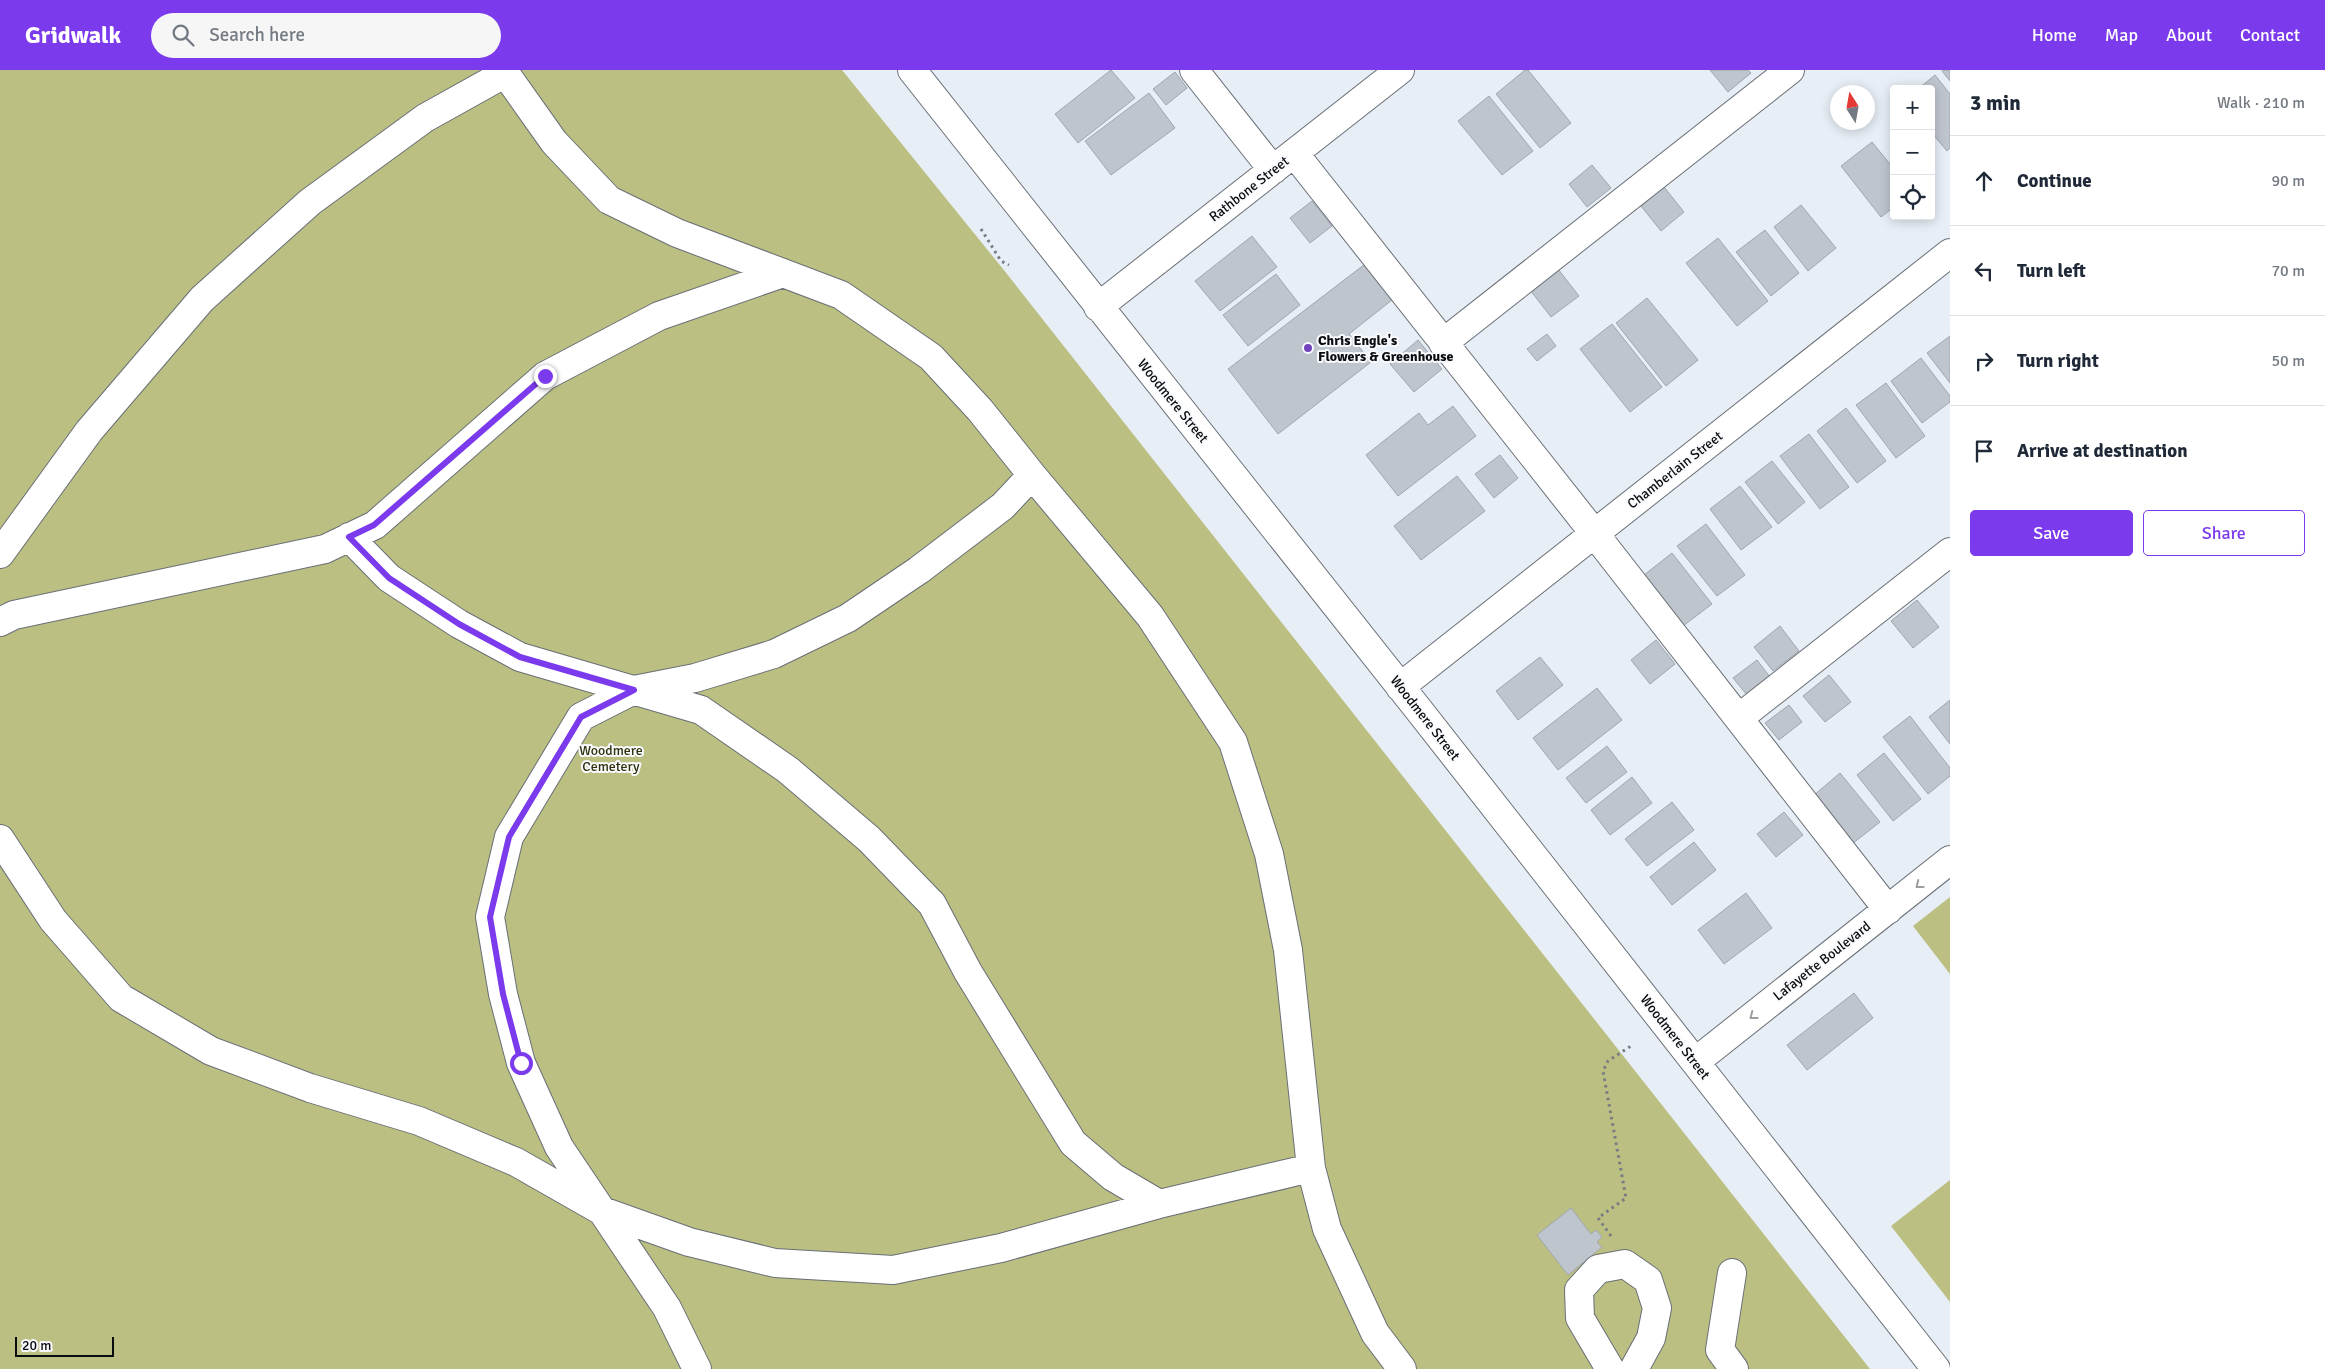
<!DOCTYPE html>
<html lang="en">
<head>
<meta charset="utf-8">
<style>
	:root { --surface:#fff; --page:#f6f6f7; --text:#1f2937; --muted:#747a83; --line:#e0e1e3; --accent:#7c3aed }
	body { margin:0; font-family:Signika,sans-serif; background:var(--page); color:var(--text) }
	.controls { position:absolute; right:15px; top:15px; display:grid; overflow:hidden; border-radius:5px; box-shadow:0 2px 12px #0003 }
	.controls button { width:45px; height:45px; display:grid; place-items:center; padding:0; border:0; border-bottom:1px solid var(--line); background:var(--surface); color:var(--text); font:25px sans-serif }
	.compass { position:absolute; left:1830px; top:15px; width:45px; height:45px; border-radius:50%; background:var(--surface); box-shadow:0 2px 12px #0003; rotate:349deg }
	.scale { position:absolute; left:15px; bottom:12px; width:99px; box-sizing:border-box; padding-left:5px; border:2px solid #0a0c0f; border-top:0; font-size:14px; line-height:18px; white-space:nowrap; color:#0a0c0f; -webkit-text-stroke:4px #f8fafe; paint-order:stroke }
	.stop { position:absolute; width:15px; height:15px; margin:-11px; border:4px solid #7c3aed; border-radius:50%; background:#fff }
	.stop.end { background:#7c3aed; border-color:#fff; box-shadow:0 1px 5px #0008 }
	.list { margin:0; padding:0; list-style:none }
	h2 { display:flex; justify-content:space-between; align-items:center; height:65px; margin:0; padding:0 20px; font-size:21px }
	h2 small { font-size:16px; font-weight:400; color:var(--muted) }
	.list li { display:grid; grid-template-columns:32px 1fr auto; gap:15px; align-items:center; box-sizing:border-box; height:90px; padding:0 20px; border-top:1px solid var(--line) }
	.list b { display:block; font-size:19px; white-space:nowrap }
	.list em { font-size:16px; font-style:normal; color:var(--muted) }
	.actions { display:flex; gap:10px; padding:15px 20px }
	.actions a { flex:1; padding:11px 0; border:1px solid var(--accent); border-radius:5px; text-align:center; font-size:18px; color:var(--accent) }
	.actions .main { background:var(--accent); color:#fff }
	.icon { flex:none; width:28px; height:28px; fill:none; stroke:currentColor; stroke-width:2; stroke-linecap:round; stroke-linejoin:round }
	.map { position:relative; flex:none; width:1950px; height:1299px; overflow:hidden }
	header { display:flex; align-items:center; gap:30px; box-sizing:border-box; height:70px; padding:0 25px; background:var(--accent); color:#fff }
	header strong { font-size:24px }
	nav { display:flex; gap:28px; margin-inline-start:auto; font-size:18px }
	.search { width:350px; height:45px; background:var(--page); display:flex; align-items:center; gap:12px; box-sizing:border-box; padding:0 18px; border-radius:28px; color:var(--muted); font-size:19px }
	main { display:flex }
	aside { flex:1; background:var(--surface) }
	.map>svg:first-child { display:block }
	.green { fill:#bbbf82 }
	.building { fill:#bfc5cd; stroke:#a0a6ae }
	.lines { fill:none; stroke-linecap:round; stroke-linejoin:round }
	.minor-casing { stroke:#696f76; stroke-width:30 }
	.path { stroke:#787c82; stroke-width:3; stroke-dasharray:2.5 4; stroke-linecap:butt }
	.minor { stroke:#fff; stroke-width:28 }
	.oneway { stroke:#9d9e9f }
	.route { stroke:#7c3aed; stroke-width:6 }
	.poi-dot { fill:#7444bc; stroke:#f8fafe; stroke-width:2 }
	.labels { text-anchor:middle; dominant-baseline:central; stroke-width:4; stroke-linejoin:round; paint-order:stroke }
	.street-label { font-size:14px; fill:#0a0c0f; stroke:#f8fafe }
	.poi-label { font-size:14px; font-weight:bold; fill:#0a0c0f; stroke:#f8fafe; text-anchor:start }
	.park-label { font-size:14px; fill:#30320c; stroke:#f8fafe }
</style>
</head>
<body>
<header>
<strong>Gridwalk</strong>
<div class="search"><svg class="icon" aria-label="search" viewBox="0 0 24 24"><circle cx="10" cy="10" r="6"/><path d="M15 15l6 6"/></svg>Search here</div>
<nav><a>Home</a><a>Map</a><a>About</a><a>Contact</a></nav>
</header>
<main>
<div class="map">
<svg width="1950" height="1299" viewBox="0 0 1950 1299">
	<rect width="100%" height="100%" fill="#e7eef6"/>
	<!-- green -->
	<path class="green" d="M0 0H842L1003 199 1870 1299H0Z
		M1950 827V904L1913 856Z
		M1950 1110V1232L1891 1156Z"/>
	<!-- building -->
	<path class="building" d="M1111 0 1135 28 1078 73 1055 44Z
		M1525 0H1528L1571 53 1540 78 1496 24Z
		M1710 0H1748L1751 3 1728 22Z
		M1944 0H1950V11L1942 1Z
		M1175 2 1187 18 1166 35 1153 19Z
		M1935 5 1950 24V78L1947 81 1931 62V19H1918Z
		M1149 23 1175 58 1111 105 1085 71Z
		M1489 26 1533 81 1502 105 1458 51Z
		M1872 72 1894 99V137L1881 147 1841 96Z
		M1592 95 1611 118 1587 137 1569 114Z
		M1664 117 1684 142 1661 161 1641 136Z
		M1312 131 1332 156 1310 173 1290 148Z
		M1801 135 1836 178 1808 201 1774 157Z
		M1765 160 1799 203 1771 226 1736 182Z
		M1252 166 1277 197 1220 241 1195 211Z
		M1718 168 1768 231 1737 256 1686 193Z
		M1365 194 1392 230 1349 264 1371 292 1278 364 1228 299Z
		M1558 199 1579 226 1551 247 1530 220Z
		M1276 204 1300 235 1248 276 1223 245Z
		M1647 228 1698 290 1666 316 1616 253Z
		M1612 254 1662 317 1630 342 1580 279Z
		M1547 264 1556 276 1537 291 1527 279Z
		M1950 266V313L1927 283Z
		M1418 270 1442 299 1414 322 1390 294Z
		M1921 288 1950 326V332L1922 353 1891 311Z
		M1886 313 1925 366 1896 388 1856 335Z
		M1453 336 1476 366 1398 426 1366 385 1419 343 1428 355Z
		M1846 338 1886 391 1857 413 1817 361Z
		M1809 364 1849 417 1820 439 1780 386Z
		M1500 385 1518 408 1494 428 1475 404Z
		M1772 391 1805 432 1778 454 1745 412Z
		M1457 406 1485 441 1421 490 1394 456Z
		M1740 416 1772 457 1741 480 1710 439Z
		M1706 454 1745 505 1717 526 1677 476Z
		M1672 483 1712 534 1683 556 1644 505Z
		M1917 530 1939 557 1913 578 1891 551Z
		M1780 556 1799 581 1773 601 1754 577Z
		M1656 570 1675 594 1650 614 1631 590Z
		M1540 587 1563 615 1518 650 1496 621Z
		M1757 590 1770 607 1747 625 1733 608Z
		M1829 605 1851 632 1825 652 1803 626Z
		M1597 618 1622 650 1558 700 1533 668Z
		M1950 630V674L1929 647Z
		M1789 635 1802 652 1779 670 1765 653Z
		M1910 646 1950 698V706L1928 724 1883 667Z
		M1607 676 1627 702 1586 733 1566 708Z
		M1884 683 1921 729 1893 751 1857 705Z
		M1840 703 1880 752 1852 774 1813 726Z
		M1632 707 1652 733 1610 765 1591 740Z
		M1672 732 1694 760 1647 796 1625 769Z
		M1784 742 1803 765 1776 787 1757 764Z
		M1694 772 1716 800 1672 835 1650 807Z
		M1746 823 1772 858 1724 894 1698 860Z
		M1854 923 1873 948 1807 1000 1787 975Z
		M1571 1138 1591 1164 1596 1160 1602 1167 1597 1172 1602 1177 1568 1205 1537 1165Z"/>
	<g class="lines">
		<defs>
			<path id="minor" d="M503 0 554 72 609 130 677 163 841 225 931 287 980 340 1032 405 1150 546 1233 672 1269 784 1288 880 1311 1098 1327 1159 1375 1263 1402 1299
				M912 0 1422 644 1936 1299
				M1194 0 1273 100
				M1294 83 1594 463 1888 840
				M1098 237 1400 0
				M1443 273 1790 0
				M1032 405 1003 436 919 500 848 548 774 584 695 608 634 620 581 647 509 767 490 847 503 924 521 993 559 1077 602 1141 689 1172 775 1193 893 1200 1001 1178 1159 1134 1311 1098
				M349 467 389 508 459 554 520 587 701 640 788 700 869 769 932 834 968 902 1073 1073 1113 1107 1159 1134
				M0 484 89 361 202 229 310 132 425 48 504 4
				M0 552 14 545 325 479 375 455 545 306 659 246 783 203
				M1400 617 1950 183
				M1739 648 1950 482
				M0 769 53 850 121 928 211 981 310 1018 419 1051 516 1092 602 1141 667 1238 697 1299
				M1695 992 1950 790
				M1732 1203 1720 1280 1734 1299
				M1610 1299 1580 1248 1579 1220 1598 1199 1625 1194 1648 1210 1657 1238 1651 1268 1634 1299"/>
		</defs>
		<!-- minor casing -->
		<use href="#minor" class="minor-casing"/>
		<!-- path -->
		<path class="path" d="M981 159 1001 191 1009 195
			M1611 1166 1598 1148 1626 1128 1603 1001 1608 991 1631 976"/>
		<!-- minor -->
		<use href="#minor" class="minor"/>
	</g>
	<!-- one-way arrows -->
	<defs><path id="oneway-chevron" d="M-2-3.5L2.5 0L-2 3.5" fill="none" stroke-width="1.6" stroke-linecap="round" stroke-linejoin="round" transform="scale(1.25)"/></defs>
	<g class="oneway">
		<use href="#oneway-chevron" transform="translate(1919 815) rotate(142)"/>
		<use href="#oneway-chevron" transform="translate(1753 946) rotate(142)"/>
	</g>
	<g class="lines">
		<!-- route -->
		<path class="route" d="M521 993 503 924 490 847 509 767 581 647 634 620 520 587 459 554 389 508 349 467 374 455 545 306"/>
	</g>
	<!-- markers -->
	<circle class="poi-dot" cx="1308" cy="278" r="5"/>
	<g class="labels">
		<!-- street labels -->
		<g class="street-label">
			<text transform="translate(1249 119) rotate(-38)">Rathbone Street</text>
			<text transform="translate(1173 331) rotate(51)">Woodmere Street</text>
			<text transform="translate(1675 400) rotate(-38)">Chamberlain Street</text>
			<text transform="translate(1425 648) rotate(52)">Woodmere Street</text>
			<text transform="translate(1822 891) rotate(-38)">Lafayette Boulevard</text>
			<text transform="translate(1675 967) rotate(52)">Woodmere Street</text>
		</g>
		<!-- poi labels -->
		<g class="poi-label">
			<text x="1318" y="270">Chris Engle's<tspan x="1318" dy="16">Flowers &amp; Greenhouse</tspan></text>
		</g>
		<!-- park labels -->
		<g class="park-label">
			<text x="611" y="680">Woodmere<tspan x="611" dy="16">Cemetery</tspan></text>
		</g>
	</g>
</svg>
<div class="controls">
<button>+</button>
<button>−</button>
<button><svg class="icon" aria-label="locate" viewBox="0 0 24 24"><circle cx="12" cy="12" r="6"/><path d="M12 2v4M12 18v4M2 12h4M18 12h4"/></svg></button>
</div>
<svg class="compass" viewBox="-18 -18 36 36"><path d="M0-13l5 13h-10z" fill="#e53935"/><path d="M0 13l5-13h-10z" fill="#747a83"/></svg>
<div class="scale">20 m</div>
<div class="stop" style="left:521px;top:993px"></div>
<div class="stop end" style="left:545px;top:306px"></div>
</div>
<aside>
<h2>3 min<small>Walk · 210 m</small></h2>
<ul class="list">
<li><svg class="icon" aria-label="ahead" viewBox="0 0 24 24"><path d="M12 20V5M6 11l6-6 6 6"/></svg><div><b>Continue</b></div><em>90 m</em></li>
<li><svg class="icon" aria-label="left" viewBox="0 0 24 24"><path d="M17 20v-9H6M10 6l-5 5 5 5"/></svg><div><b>Turn left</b></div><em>70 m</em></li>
<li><svg class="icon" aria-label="right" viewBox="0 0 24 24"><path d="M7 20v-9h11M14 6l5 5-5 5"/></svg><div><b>Turn right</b></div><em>50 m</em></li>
<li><svg class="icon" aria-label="arrive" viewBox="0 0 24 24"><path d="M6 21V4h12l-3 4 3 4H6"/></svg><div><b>Arrive at destination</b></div></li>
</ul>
<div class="actions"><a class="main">Save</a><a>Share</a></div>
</aside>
</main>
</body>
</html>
